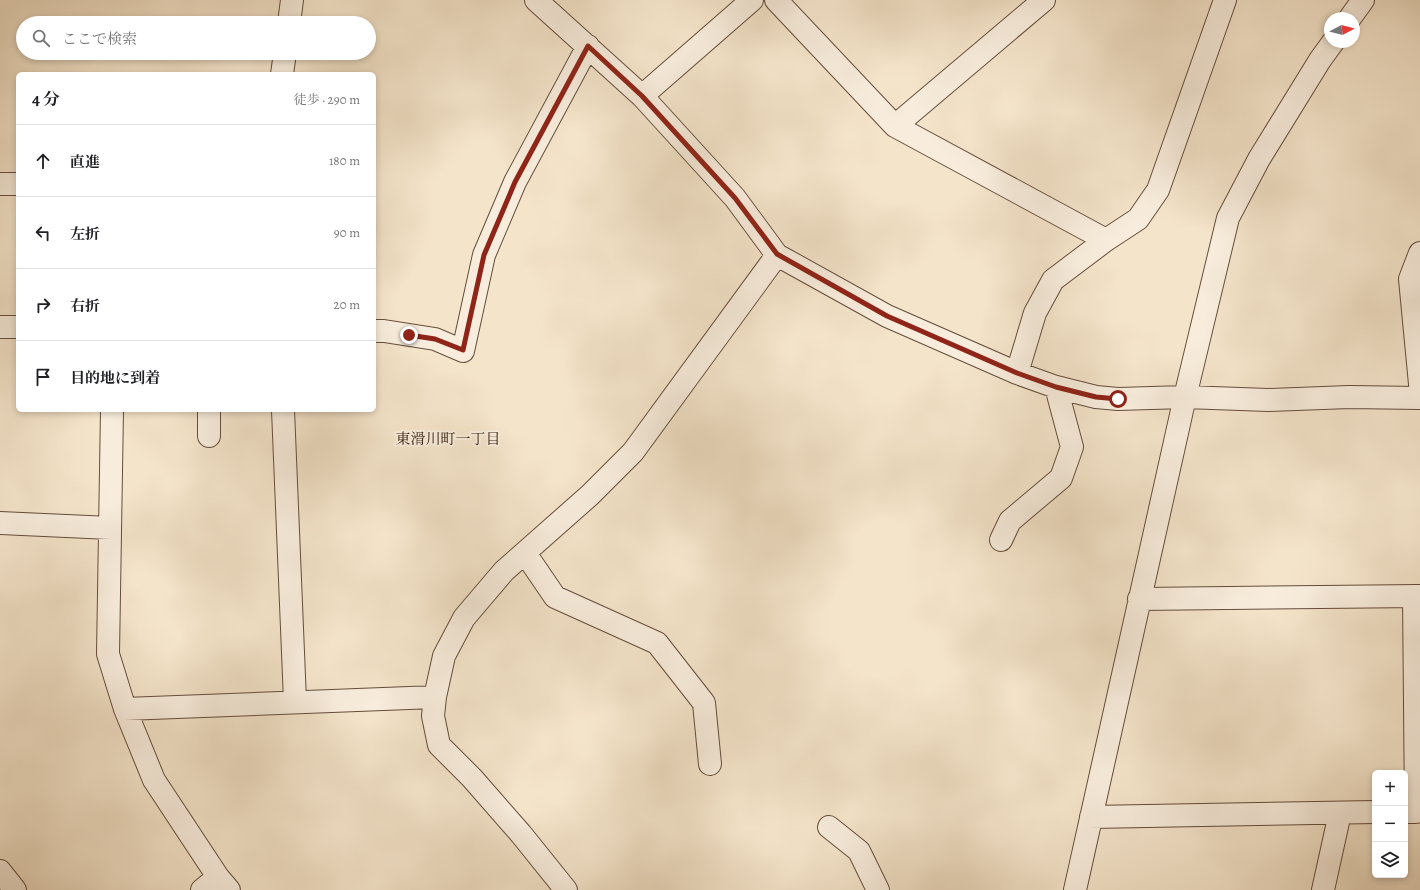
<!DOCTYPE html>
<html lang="ja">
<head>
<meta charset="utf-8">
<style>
	:root { --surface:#fff; --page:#f2f2f2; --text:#202124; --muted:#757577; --line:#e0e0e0 }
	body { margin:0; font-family:Alegreya,"Noto Serif JP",serif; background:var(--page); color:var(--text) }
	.controls { position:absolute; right:12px; bottom:12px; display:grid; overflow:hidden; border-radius:6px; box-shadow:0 2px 6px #0003 }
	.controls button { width:36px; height:36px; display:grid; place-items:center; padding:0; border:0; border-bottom:1px solid var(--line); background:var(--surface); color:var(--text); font:20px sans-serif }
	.compass { position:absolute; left:1324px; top:12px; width:36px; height:36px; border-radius:50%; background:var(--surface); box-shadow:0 2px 6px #0003; rotate:83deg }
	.stop { position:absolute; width:12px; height:12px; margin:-9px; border:3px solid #8f2418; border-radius:50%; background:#fff }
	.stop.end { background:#8f2418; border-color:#fff; box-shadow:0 1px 4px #0008 }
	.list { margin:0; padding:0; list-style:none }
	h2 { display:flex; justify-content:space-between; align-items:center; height:52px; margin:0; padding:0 16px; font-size:17px }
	h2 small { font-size:13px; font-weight:400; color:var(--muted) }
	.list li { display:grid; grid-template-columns:26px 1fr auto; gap:12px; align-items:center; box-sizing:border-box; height:72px; padding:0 16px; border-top:1px solid var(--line) }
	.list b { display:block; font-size:15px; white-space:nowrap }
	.list em { font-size:13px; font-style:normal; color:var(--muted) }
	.icon { flex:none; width:22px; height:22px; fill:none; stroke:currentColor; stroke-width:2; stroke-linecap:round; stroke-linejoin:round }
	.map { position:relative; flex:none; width:1420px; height:890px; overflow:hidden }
	.search { position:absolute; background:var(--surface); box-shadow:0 2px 6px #0003; left:16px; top:16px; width:360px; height:44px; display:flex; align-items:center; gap:10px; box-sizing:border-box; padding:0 14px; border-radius:22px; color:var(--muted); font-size:15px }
	.panel { position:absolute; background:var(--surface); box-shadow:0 2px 6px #0003; left:16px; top:72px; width:360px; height:340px; border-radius:6px }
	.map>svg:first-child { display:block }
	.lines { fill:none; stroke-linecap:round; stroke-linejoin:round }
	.minor-casing { stroke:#654d3c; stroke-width:24 }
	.minor { stroke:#f8eddd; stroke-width:22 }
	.route { stroke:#8f2418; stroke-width:5 }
	.labels { text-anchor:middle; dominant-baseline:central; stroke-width:4; stroke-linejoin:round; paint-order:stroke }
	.neighbourhood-label { font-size:15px; fill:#351b0d; stroke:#f8eddd }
</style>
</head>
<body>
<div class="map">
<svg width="1420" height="890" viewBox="0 0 1420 890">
	<rect width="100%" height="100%" fill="#f4e4ca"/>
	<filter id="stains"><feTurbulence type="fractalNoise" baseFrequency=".005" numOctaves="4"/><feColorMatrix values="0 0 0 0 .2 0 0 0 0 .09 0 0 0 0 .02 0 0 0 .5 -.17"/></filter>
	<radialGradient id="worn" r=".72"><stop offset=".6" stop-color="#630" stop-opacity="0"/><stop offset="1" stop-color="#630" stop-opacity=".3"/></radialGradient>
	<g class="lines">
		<defs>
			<path id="minor" d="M536 0 642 96 735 198 777 255 887 316 1017 373 1056 387 1096 397 1118 399 1185 397 1268 400 1349 397 1420 398
				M776 0 895 126 1106 240
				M1350 18 1363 0
				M289 23 292 0
				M282 74 285 53
				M642 96 752 0
				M895 126 1044 0
				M0 184H18
				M1420 253 1410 279 1420 384
				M0 327H18
				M374 331H384L435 339 463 351 484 255 515 182 588 46
				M1017 373 1035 313 1053 280 1106 240 1138 219 1158 190 1225 0
				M112 410 108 654 125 709 154 780 218 877 229 890
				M209 410V436
				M283 410 295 701
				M0 523 110 528
				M1001 540 1010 521 1061 478 1072 447 1056 387
				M525 553 555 597 657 643 704 703 710 764
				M1139 599 1420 596
				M125 709 435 697
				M1405 812H1416L1414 596
				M1091 817 1375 812
				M829 827 859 851 878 890
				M0 871 15 890
				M202 890 218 877
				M566 890 521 834 472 778 439 745 433 716 435 697 444 656 464 618 504 571 590 495 633 452 777 255
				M1075 890 1185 397 1228 218 1259 159 1320 60 1333 42
				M1323 890 1340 813"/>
		</defs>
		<!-- minor casing -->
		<use href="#minor" class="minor-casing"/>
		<!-- minor -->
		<use href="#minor" class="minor"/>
	</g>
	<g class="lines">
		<!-- route -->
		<path class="route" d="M409 335 435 339 463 350 484 255 515 182 588 46 642 96 735 198 777 254 887 316 1017 373 1056 387 1096 397 1118 399"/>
	</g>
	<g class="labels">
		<!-- neighbourhood labels -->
		<g class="neighbourhood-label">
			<text x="448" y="439">東滑川町一丁目</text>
		</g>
	</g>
	<rect width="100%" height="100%" filter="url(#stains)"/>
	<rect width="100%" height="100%" fill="url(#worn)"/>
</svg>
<div class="controls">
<button>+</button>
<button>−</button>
<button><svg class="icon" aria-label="layers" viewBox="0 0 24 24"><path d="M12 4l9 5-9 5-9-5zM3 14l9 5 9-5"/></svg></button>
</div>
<svg class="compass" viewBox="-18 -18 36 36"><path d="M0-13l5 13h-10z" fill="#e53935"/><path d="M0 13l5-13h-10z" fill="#757577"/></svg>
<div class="stop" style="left:1118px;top:399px"></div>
<div class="stop end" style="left:409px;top:335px"></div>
<div class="search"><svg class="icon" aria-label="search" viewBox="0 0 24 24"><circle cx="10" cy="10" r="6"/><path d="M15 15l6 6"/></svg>ここで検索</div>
<section class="panel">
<h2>4 分<small>徒歩 · 290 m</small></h2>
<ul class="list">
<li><svg class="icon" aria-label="ahead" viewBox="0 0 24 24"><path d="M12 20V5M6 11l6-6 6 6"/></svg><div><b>直進</b></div><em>180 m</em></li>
<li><svg class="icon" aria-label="left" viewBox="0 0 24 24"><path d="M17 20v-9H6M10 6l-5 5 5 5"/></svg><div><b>左折</b></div><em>90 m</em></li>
<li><svg class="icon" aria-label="right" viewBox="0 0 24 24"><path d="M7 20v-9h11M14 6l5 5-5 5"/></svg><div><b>右折</b></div><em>20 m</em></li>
<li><svg class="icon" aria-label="arrive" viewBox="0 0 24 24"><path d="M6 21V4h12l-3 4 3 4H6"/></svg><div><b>目的地に到着</b></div></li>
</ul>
</section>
</div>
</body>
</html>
